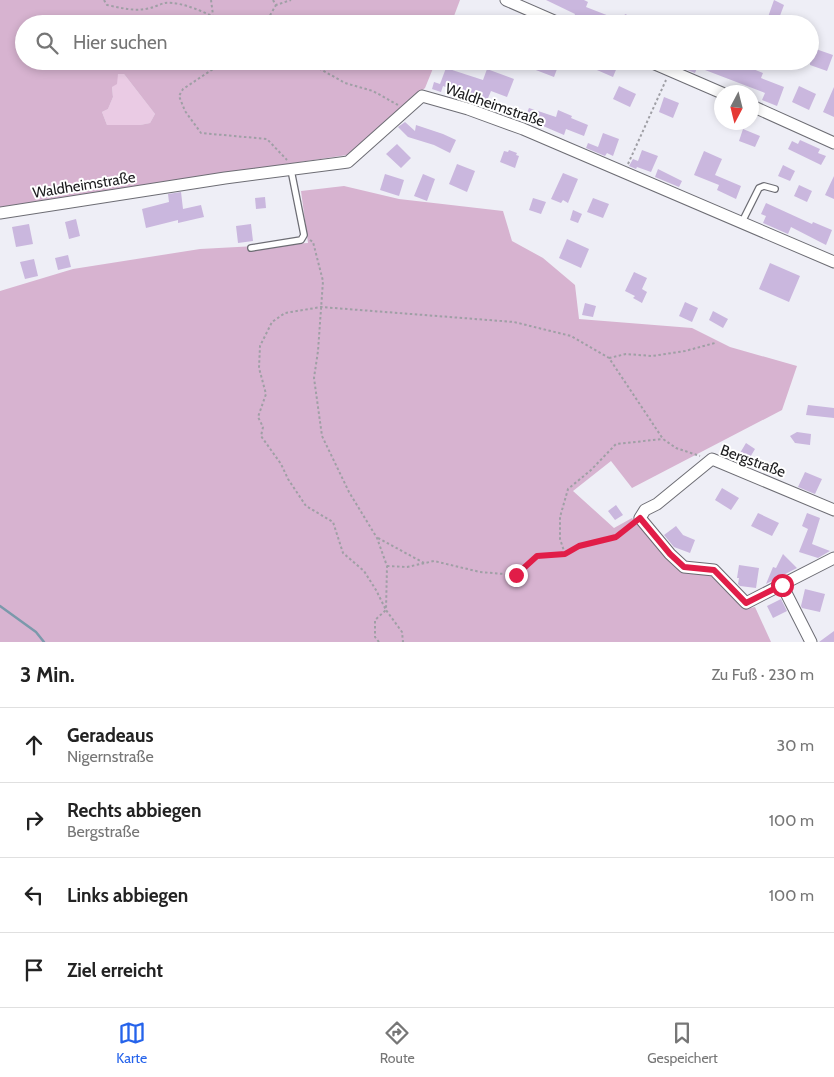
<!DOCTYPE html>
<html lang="de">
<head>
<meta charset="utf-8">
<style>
	:root { --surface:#fff; --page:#f2f2f2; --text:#222; --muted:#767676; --line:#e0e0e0; --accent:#2563eb }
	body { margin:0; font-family:Cabin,sans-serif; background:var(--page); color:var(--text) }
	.compass { position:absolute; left:714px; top:85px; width:45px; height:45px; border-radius:50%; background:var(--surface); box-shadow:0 2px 8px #0003; rotate:187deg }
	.stop { position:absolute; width:15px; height:15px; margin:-11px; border:4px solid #e11d48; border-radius:50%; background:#fff }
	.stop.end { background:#e11d48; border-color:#fff; box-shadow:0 1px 5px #0008 }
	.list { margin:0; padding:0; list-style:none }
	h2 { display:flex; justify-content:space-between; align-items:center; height:65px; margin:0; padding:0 20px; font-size:21px }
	h2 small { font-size:16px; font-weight:400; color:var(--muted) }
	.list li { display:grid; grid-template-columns:32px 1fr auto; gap:15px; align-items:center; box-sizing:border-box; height:75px; padding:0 20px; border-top:1px solid var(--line) }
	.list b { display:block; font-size:19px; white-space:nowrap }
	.list p { margin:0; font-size:16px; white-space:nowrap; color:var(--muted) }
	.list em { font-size:16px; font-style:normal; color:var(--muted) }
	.icon { flex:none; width:28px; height:28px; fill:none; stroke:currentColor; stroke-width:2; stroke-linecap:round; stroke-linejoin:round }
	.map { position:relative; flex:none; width:834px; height:642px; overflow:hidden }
	.search { position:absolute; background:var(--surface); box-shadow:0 2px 8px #0003; left:15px; right:15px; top:15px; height:55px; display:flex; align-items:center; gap:12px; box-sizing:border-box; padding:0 18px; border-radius:28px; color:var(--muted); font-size:19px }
	.sheet { height:365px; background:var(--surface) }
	nav { display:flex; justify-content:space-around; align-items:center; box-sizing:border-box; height:70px; border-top:1px solid var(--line); background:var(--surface); font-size:14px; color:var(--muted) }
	nav a { display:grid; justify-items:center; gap:2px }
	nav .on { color:var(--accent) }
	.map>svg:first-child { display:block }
	.green { fill:#eacbe4 }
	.forest { fill:#d7b3d0; fill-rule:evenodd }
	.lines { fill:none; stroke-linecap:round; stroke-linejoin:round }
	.stream { stroke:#7b99ab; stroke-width:2.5 }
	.building { fill:#cab7de }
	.service-casing { stroke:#6d6d74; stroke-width:8 }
	.minor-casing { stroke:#6d6d74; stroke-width:13 }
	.path { stroke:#9f9fa5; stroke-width:2; stroke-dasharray:2.5 2.5; stroke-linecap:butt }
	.service { stroke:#fff; stroke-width:5.5 }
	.minor { stroke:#fff; stroke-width:11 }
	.route { stroke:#e11d48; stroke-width:6 }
	.labels { text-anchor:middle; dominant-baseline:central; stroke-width:4; stroke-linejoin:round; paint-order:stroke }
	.street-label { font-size:15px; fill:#1b1b1d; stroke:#fff }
</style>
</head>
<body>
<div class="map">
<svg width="834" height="642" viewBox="0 0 834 642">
	<rect width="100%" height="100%" fill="#eeeef6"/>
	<!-- green -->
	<path class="green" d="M118 74H124L155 114 150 123 140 125H107L102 112 108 109 113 97 112 87Z"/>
	<!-- forest -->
	<path class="forest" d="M0 0H460L451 24H24V61H436L425 88 347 155 0 207ZM118 74H124L155 114 150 123 140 125H107L102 112 108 109 113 97 112 87 117 84Z
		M344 186 399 199 503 211 512 241 543 258 575 285 579 319 692 328 730 347 797 366 782 410 632 488 611 461 573 491 614 528 632 518 679 569 712 576 744 609 755 607 771 642H0V291L73 269 200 249 308 243 301 191Z"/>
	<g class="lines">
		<!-- stream -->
		<path class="stream" d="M0 606 36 632 44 642"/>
	</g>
	<!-- building -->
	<path class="building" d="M546 0H584L588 2 586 7 622 21 625 14 649 24H580L572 21 575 14Z
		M774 0 784 5 778 21 768 17Z
		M810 47 833 55 827 71 810 65Z
		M531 61H560L554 77 528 67Z
		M592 61H609L618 65 613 77 590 67 588 70 567 62Z
		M682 61H733L763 73 761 78 784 87 777 106 762 100 765 93 705 70 697 68 695 73 682 68 685 62Z
		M446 68 483 80 487 69 514 79 507 97 491 91 486 103 443 86 441 92 432 89 434 82 440 84Z
		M619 86 636 94 630 107 613 99Z
		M799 86 816 94 809 110 792 102Z
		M834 87V117L823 112Z
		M664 97 679 103 673 118 659 112Z
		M529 108 556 117 558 110 572 116 571 118 588 125 584 136 566 129 564 135 543 126 514 118 517 112 526 115Z
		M405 122 415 131 416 125 443 134 456 140 450 153 434 145 408 137 398 127Z
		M743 129 760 136 755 147 739 141Z
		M603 133 619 139 613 156 607 153 605 156 586 148 588 143 598 147Z
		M800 140 820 149 818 153 826 156 821 165 788 149 792 141 798 144Z
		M397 144 411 158 401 168 386 154Z
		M509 150 517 153 516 155 519 156 515 168 500 162 504 151 508 152Z
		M642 150 658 156 651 172 637 167 636 169 629 166 633 159 638 161Z
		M704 151 722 159 715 175 741 186 736 199 717 190 719 185 694 175Z
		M457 164 475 171 467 192 449 184Z
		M783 165 795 171 790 181 778 176Z
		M658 169 682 181 679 187 655 177Z
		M563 173 578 179 568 203 563 200 561 203 551 199Z
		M385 174 404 180 399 196 380 190Z
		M423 174 435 179 427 201 414 196Z
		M834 176V199L825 195Z
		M799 185 812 191 807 202 794 196Z
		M181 192 183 209 201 205 204 217 178 223V220L146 228 142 209 169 202 168 194Z
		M265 197 266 208 256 209 255 198Z
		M533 198 546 202 541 214 529 210Z
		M593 198 609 204 603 218 587 212Z
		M766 203 812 224 813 222 832 230 826 245 791 227 788 234 763 223 766 216 761 214Z
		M573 210 582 214 578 223 570 220Z
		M76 219 80 236 69 239 65 222Z
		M29 224 33 244 16 247 12 227Z
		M251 224 253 241 238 243 236 226Z
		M567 239 589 249 581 268 559 258Z
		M68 255 71 267 58 270 55 258Z
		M34 259 38 276 25 279 20 262Z
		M770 263 800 276 789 302 759 289Z
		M634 272 647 278 642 289 647 292 642 303 633 298 635 296 625 291Z
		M685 302 698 308 692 322 679 316Z
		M585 303 596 306 593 317 582 315Z
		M713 311 728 319 723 328 709 320Z
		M808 405 834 408V418L806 415Z
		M797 432 811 434 810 445 795 443 790 436Z
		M746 443 755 449 749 459 740 453Z
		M805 472 822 479 815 494 798 487Z
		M722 488 739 498 731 510 715 500Z
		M616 505 623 515 615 520 608 511Z
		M758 513 779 523 772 536 751 526Z
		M807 513 820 518 812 544 830 551 818 558 799 552 808 529 802 526Z
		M676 526 683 535 695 540 690 553 674 547 664 535Z
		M783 554 797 568 766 584 773 567 776 568Z
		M739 565 759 568 756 588 740 586 738 584 739 578H737Z
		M805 589 825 594 820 612 802 608 801 606Z
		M781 599 787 611 773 618 767 606Z
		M834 631V642H819Z"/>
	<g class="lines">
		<defs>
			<path id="service" d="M742 222 759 188 764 186 775 189
				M251 248 301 240 304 235 291 170"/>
			<path id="minor" d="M506 0 561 24
				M648 61 722 93
				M752 106 834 143
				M0 213 225 178 348 162 422 96 468 109 523 129 834 262
				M834 510 712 459 657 504 645 510 640 518 670 554 684 567 714 570 746 603 834 558
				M782 585 811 642"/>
		</defs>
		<!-- service casing -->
		<use href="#service" class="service-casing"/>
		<!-- minor casing -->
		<use href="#minor" class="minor-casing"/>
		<!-- path -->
		<path class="path" d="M104 0 107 5C122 8 135 12 150 8 155 7 160 4 165 3 183 1 211 15 228 24
			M211 0 213 15
			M273 0 276 5 291 0
			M265 24 276 5
			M225 61 183 89 179 96 185 111 201 133 267 139 287 160
			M306 61 345 83 373 91 398 105
			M628 164 666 80
			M310 240 313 242 323 281 318 351 314 378 322 436 349 492 377 538 387 566 386 610 402 632 403 642
			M609 358 626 354 652 356 685 351 715 343
			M378 538 424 563
			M565 554 560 539V517L568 489 591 470 616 444 663 439
			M387 566 407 567 434 561 480 572 516 575 537 556 565 554 579 546 616 537 632 524
			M379 642 375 637V620L386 610 376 590 364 571 343 553 333 522 306 506 288 479 281 464 261 436 263 427 258 417 266 394 259 368 260 346 272 322 285 313 321 307 514 322 571 336 609 358 663 439 676 448 700 456"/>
		<!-- service -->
		<use href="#service" class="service"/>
		<!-- minor -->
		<use href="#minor" class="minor"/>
	</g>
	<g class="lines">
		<!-- route -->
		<path class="route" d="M516 575 537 556 565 554 579 546 616 537 640 518 670 554 684 567 714 570 746 603 782 585"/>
	</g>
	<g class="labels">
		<!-- street labels -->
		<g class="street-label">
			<text transform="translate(495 105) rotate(19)">Waldheimstraße</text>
			<text transform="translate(84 185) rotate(-9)">Waldheimstraße</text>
			<text transform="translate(753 461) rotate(20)">Bergstraße</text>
		</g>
	</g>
</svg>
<svg class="compass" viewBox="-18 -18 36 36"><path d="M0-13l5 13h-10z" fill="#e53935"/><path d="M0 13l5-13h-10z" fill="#767676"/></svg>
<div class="stop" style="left:782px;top:585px"></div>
<div class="stop end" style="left:516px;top:575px"></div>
<div class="search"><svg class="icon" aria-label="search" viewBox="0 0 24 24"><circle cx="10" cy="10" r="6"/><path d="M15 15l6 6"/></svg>Hier suchen</div>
</div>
<section class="sheet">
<h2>3 Min.<small>Zu Fuß · 230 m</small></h2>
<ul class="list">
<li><svg class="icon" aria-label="ahead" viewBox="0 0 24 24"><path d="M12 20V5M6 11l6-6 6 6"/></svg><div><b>Geradeaus</b><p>Nigernstraße</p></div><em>30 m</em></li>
<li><svg class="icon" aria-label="right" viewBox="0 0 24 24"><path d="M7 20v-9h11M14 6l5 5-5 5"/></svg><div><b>Rechts abbiegen</b><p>Bergstraße</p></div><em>100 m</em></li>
<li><svg class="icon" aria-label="left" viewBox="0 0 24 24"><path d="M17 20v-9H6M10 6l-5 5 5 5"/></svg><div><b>Links abbiegen</b></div><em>100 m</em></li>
<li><svg class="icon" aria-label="arrive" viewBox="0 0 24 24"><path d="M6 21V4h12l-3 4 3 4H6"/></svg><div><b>Ziel erreicht</b></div></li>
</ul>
</section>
<nav>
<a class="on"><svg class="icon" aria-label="map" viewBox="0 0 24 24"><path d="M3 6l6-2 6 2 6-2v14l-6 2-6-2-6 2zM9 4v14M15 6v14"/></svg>Karte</a>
<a><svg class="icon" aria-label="directions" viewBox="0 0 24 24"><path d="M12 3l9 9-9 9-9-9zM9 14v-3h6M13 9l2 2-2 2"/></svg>Route</a>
<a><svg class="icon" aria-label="saved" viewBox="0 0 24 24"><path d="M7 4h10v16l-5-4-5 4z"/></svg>Gespeichert</a>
</nav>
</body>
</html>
